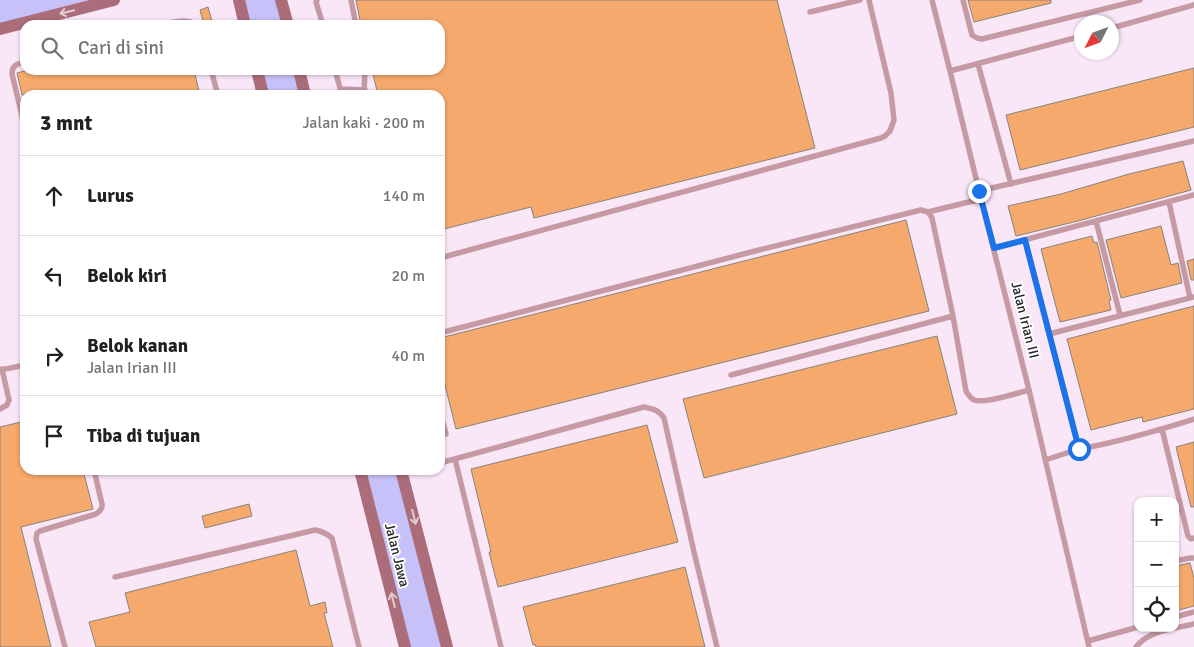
<!DOCTYPE html>
<html lang="id">
<head>
<meta charset="utf-8">
<style>
	:root { --surface:#fff; --page:#f6f6f6; --text:#202124; --muted:#757577; --line:#e0e0e0 }
	body { margin:0; font-family:Signika,sans-serif; background:var(--page); color:var(--text) }
	.controls { position:absolute; right:15px; bottom:15px; display:grid; overflow:hidden; border-radius:10px; box-shadow:0 1px 4px #0004 }
	.controls button { width:45px; height:45px; display:grid; place-items:center; padding:0; border:0; border-bottom:1px solid var(--line); background:var(--surface); color:var(--text); font:25px sans-serif }
	.compass { position:absolute; left:1074px; top:15px; width:45px; height:45px; border-radius:50%; background:var(--surface); box-shadow:0 1px 4px #0004; rotate:228deg }
	.stop { position:absolute; width:15px; height:15px; margin:-11px; border:4px solid #1a73e8; border-radius:50%; background:#fff }
	.stop.end { background:#1a73e8; border-color:#fff; box-shadow:0 1px 5px #0008 }
	.list { margin:0; padding:0; list-style:none }
	h2 { display:flex; justify-content:space-between; align-items:center; height:65px; margin:0; padding:0 20px; font-size:21px }
	h2 small { font-size:16px; font-weight:400; color:var(--muted) }
	.list li { display:grid; grid-template-columns:32px 1fr auto; gap:15px; align-items:center; box-sizing:border-box; height:80px; padding:0 20px; border-top:1px solid var(--line) }
	.list b { display:block; font-size:19px; white-space:nowrap }
	.list p { margin:0; font-size:16px; white-space:nowrap; color:var(--muted) }
	.list em { font-size:16px; font-style:normal; color:var(--muted) }
	.icon { flex:none; width:28px; height:28px; fill:none; stroke:currentColor; stroke-width:2; stroke-linecap:round; stroke-linejoin:round }
	.map { position:relative; flex:none; width:1194px; height:647px; overflow:hidden }
	.search { position:absolute; background:var(--surface); box-shadow:0 1px 4px #0004; left:20px; top:20px; width:425px; height:55px; display:flex; align-items:center; gap:12px; box-sizing:border-box; padding:0 18px; border-radius:15px; color:var(--muted); font-size:19px }
	.panel { position:absolute; background:var(--surface); box-shadow:0 1px 4px #0004; left:20px; top:90px; width:425px; height:385px; border-radius:15px }
	.map>svg:first-child { display:block }
	.industrial { fill:#f9e7f8; fill-rule:evenodd }
	.green { fill:#c6c1f9 }
	.building { fill:#f5a96c; stroke:#88827d }
	.lines { fill:none; stroke-linecap:round; stroke-linejoin:round }
	.lane { stroke:#c69aa3; stroke-width:5.5 }
	.secondary { stroke:#ab6d7a; stroke-width:12 }
	.oneway { stroke:#e2ccd0 }
	.route { stroke:#1a73e8; stroke-width:6 }
	.labels { text-anchor:middle; dominant-baseline:central; stroke-width:4; stroke-linejoin:round; paint-order:stroke }
	.street-label { font-size:14px; fill:#27272a; stroke:#fff }
</style>
</head>
<body>
<div class="map">
<svg width="1194" height="647" viewBox="0 0 1194 647">
	<rect width="100%" height="100%" fill="#f7f6fe"/>
	<!-- industrial -->
	<path class="industrial" d="M0 0H1194V647H0ZM1082 22H1112V52H1082ZM25 25H440V70H25ZM25 95H440V470H25ZM1138 501H1175V628H1138Z"/>
	<!-- green -->
	<path class="green" d="M0 0H114L0 29Z
		M240 0H281L288 25H246Z
		M258 70H299L305 95H264Z
		M360 470H401L447 647H405Z"/>
	<!-- building -->
	<path class="building" d="M356 0H777L815 148 534 218 531 207 440 230V95H378L372 70H440V25H361Z
		M968 0H1051V3L974 22Z
		M208 7 213 25H204L200 10Z
		M1194 68V127L1020 170 1006 115Z
		M28 70H194L200 95H22L17 73Z
		M1183 161 1191 190 1078 221 1016 236 1008 206 1061 194 1129 174Z
		M906 220 929 311 456 429 440 365V338Z
		M1161 226 1171 265 1178 263 1182 283 1121 298 1106 240Z
		M1092 236 1094 243 1097 242 1111 300 1109 301 1111 310 1060 322 1041 249Z
		M1194 259V280H1191L1187 261Z
		M1194 306V409L1143 422 1142 417 1091 430 1067 339Z
		M937 336 957 414 704 478 683 399Z
		M25 421V470H83L93 509 21 527 51 647H0V427Z
		M647 425 678 542 498 587 489 552H491L471 469Z
		M1194 442V507H1191L1176 447Z
		M249 504 252 516 205 528 202 516Z
		M296 550 310 606 325 602 327 613H324L333 647H96L89 622 130 612 125 593Z
		M1190 563 1194 578V606L1175 611V566Z
		M685 567 705 647H536L535 644 533 645 523 607Z"/>
	<g class="lines">
		<!-- lane -->
		<path class="lane" d="M317 0 316 2 323 25
			M351 0 356 25
			M932 0 950 71 981 199 1029 390 1089 647
			M963 0 972 35 977 38 982 39 1140 0
			M810 12 860 0
			M162 25C173 22 186 18 197 25
			M1112 28 1194 5
			M25 62C17 64 12 65 12 74L25 128
			M978 64 1011 184
			M211 70 218 95
			M335 70 342 95
			M950 71 1082 36
			M340 89 365 90
			M364 95 365 70
			M979 191 1194 141
			M1169 202 1190 298
			M928 212 981 199
			M1096 221 1120 315
			M1025 240 1079 449C1118 442 1156 431 1194 419
			M994 248 1194 195
			M440 258 881 138 885 136 890 131 894 120 891 93 869 0
			M440 333 759 250 921 210 928 212 932 218 953 316 966 391C968 394 970 398 974 400 984 404 1017 393 1029 390
			M1049 334 1194 297
			M0 370 25 365
			M731 375 953 316
			M0 409 7 405 9 400 2 369
			M440 412 446 434
			M1162 429 1188 536 1191 539 1194 538
			M455 459 501 647
			M1045 460 1079 449
			M440 463 644 407C653 409 659 410 664 418L694 552 717 647
			M402 474 416 470
			M1175 561 1190 558H1194
			M115 577 315 530C322 531 326 533 332 538L359 647
			M1175 617 1194 612
			M1088 641 1138 627
			M65 647 36 539 37 533 40 531 96 514C99 512 103 509 102 504L94 470
			M1136 647C1149 630 1174 629 1194 624"/>
		<!-- secondary -->
		<path class="secondary" d="M239 0 245 25
			M281 0 288 25
			M0 29 114 0
			M257 70 263 95
			M299 70 305 95
			M360 470 405 647
			M401 470 447 647"/>
	</g>
	<!-- one-way arrows -->
	<defs><path id="oneway-shaft" d="M-6 0H5M1.5-3L5.5 0L1.5 3" fill="none" stroke-width="1.6" stroke-linecap="round" stroke-linejoin="round" transform="scale(1.25)"/></defs>
	<g class="oneway">
		<use href="#oneway-shaft" transform="translate(67 12) rotate(166)"/>
		<use href="#oneway-shaft" transform="translate(414 517) rotate(76)"/>
		<use href="#oneway-shaft" transform="translate(393 600) rotate(-104)"/>
	</g>
	<g class="lines">
		<!-- route -->
		<path class="route" d="M979 191 994 248 1025 240 1079 449"/>
	</g>
	<g class="labels">
		<!-- street labels -->
		<g class="street-label">
			<text transform="translate(1025 320) rotate(76)">Jalan Irian III</text>
			<text transform="translate(397 555) rotate(76)">Jalan Jawa</text>
		</g>
	</g>
</svg>
<div class="controls">
<button>+</button>
<button>−</button>
<button><svg class="icon" aria-label="locate" viewBox="0 0 24 24"><circle cx="12" cy="12" r="6"/><path d="M12 2v4M12 18v4M2 12h4M18 12h4"/></svg></button>
</div>
<svg class="compass" viewBox="-18 -18 36 36"><path d="M0-13l5 13h-10z" fill="#e53935"/><path d="M0 13l5-13h-10z" fill="#757577"/></svg>
<div class="stop" style="left:1079px;top:449px"></div>
<div class="stop end" style="left:979px;top:191px"></div>
<div class="search"><svg class="icon" aria-label="search" viewBox="0 0 24 24"><circle cx="10" cy="10" r="6"/><path d="M15 15l6 6"/></svg>Cari di sini</div>
<section class="panel">
<h2>3 mnt<small>Jalan kaki · 200 m</small></h2>
<ul class="list">
<li><svg class="icon" aria-label="ahead" viewBox="0 0 24 24"><path d="M12 20V5M6 11l6-6 6 6"/></svg><div><b>Lurus</b></div><em>140 m</em></li>
<li><svg class="icon" aria-label="left" viewBox="0 0 24 24"><path d="M17 20v-9H6M10 6l-5 5 5 5"/></svg><div><b>Belok kiri</b></div><em>20 m</em></li>
<li><svg class="icon" aria-label="right" viewBox="0 0 24 24"><path d="M7 20v-9h11M14 6l5 5-5 5"/></svg><div><b>Belok kanan</b><p>Jalan Irian III</p></div><em>40 m</em></li>
<li><svg class="icon" aria-label="arrive" viewBox="0 0 24 24"><path d="M6 21V4h12l-3 4 3 4H6"/></svg><div><b>Tiba di tujuan</b></div></li>
</ul>
</section>
</div>
</body>
</html>
